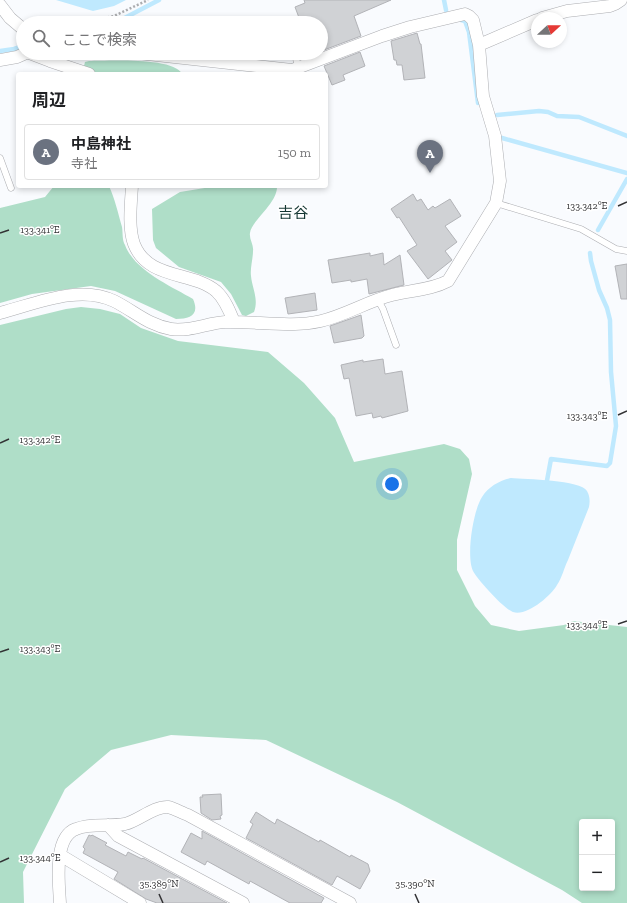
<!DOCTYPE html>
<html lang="ja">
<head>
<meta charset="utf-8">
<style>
	:root { --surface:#fff; --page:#f6f6f6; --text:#202124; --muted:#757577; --line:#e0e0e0; --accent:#ea580c }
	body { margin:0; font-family:"Zilla Slab","Noto Sans JP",serif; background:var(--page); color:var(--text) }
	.controls { position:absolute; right:12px; bottom:12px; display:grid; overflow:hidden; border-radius:4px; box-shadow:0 2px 6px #0003 }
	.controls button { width:36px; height:36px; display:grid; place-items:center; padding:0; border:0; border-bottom:1px solid var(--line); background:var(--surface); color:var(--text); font:20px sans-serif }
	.compass { position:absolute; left:531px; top:12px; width:36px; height:36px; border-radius:50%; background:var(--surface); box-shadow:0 2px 6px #0003; rotate:69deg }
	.you { position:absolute; left:392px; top:484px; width:14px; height:14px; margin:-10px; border:3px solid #fff; border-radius:50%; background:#1a73e8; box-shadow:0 0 0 6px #1a73e833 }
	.badge { display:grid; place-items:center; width:26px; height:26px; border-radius:50%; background:var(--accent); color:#fff; font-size:13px; font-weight:700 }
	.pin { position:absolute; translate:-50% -33px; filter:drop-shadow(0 1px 2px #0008) }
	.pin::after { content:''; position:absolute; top:21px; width:14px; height:12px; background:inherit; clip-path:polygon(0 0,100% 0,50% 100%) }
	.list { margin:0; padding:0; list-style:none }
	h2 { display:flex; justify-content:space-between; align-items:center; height:52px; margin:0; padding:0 16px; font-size:17px }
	h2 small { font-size:13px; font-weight:400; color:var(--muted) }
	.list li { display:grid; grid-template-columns:26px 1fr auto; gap:12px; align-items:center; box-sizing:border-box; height:56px; margin:0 8px 8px; padding:0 8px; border:1px solid var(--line); border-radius:4px }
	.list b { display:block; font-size:15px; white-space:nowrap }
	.list p { margin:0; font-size:13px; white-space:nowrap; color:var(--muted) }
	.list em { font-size:13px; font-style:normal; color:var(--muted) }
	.icon { flex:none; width:22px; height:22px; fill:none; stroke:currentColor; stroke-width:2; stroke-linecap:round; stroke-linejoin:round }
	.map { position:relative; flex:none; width:627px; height:903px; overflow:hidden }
	.search { position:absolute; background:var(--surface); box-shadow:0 2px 6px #0003; left:16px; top:16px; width:312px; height:44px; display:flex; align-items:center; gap:10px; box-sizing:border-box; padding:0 14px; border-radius:22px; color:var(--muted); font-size:15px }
	.panel { position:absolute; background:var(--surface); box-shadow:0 2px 6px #0003; left:16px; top:72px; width:312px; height:116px; border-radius:4px }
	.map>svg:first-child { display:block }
	.green { fill:#afdec8; fill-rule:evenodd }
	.water { fill:#bfe9fe }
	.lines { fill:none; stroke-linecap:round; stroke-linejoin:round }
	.stream { stroke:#bfe9fe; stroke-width:4.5 }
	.building { fill:#d0d2d5; stroke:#b2b3b7 }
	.lane-casing { stroke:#acadb1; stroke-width:7 }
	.street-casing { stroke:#acadb1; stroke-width:13 }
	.path { stroke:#abacaf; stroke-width:2.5; stroke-dasharray:2 2; stroke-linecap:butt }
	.lane { stroke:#fff; stroke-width:6 }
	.street { stroke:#fff; stroke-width:12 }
	.ticks { fill:none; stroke:#323234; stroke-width:1.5 }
	.labels { text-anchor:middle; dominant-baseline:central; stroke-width:3; stroke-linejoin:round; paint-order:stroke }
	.quarter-label { font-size:15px; fill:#143632; stroke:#fff }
	.ticks-label { font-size:10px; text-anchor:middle; fill:#323234; stroke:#fff; stroke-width:3; stroke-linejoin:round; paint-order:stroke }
</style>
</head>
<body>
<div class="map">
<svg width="627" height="903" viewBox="0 0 627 903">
	<rect width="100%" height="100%" fill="#f9fbfe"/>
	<!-- green -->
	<path class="green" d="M89 61C107 61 174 57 182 74H98L84 66 85 62Z
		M54 186H109C115 199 118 213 122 227 123 233 122 240 125 245 135 271 171 286 193 299 200 315 190 319 176 319L115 291 91 286 32 294 0 303V208L45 197Z
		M217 186H277C278 203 251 221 250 233 249 239 254 245 253 251 253 259 250 268 251 276 252 288 259 299 254 312L246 316 242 315 231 294 221 282 179 267 156 248 153 240 152 209 180 192Z
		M81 307 100 309 120 314 141 328 178 341 268 352 304 383 335 418 354 462 444 444 460 449 469 459 472 474 457 540V570L475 606 491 625 519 631 564 625 573 621 627 627V903H582L562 890 397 802 266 740 171 735 111 750 65 789 23 872 24 903H0V325L66 309ZM582 822H612V888H582Z"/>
	<!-- water -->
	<path class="water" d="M56 0H126L114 6 93 11Z
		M511 478C525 479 581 480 587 491 590 496 590 502 589 507 582 525 575 542 568 560 564 568 562 578 557 585 551 596 526 617 513 612 504 609 477 579 473 571 466 556 473 511 482 497 488 487 500 480 511 478Z"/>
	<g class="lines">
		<!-- stream -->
		<path class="stream" d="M444 0 446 10
			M461 20 465 21 469 32 478 103
			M115 23 159 0
			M0 51 14 49 23 46
			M497 115 539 111 548 112 557 116 579 117 627 136
			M502 138 627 173
			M598 230 627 179
			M546 486 551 459 607 466 610 463 616 426 611 372 610 320 607 308 599 290 591 261 590 253"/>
	</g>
	<!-- building -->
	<path class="building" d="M304 0H391L354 16 361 36 324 50 321 43V23H301L295 7 305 3Z
		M417 33 420 44H421L425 78 404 80 402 65H397L396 60H394L391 41Z
		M360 52 365 66 343 75 345 80 332 85 324 66Z
		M413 194 417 201 421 199 428 210 433 206 435 208 450 199 461 216 445 226 457 242 445 251 452 260 428 279 407 251 417 245 399 217 397 218 391 209Z
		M370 253V256L383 253 384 265 400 255 404 285 369 294 367 279 351 282V280L332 283 328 260Z
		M627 264V299H621L615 266Z
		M315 293 317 310 288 314 285 298Z
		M361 315 364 336 362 338 334 343 330 326Z
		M383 359 385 374 402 371 408 411 382 418 381 416 373 418 372 413 356 416 349 378 344 379 341 365 363 360V362Z
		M221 794 222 815 220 816 221 819 212 820 201 813 200 797H203L202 795Z
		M256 812 275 824 277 819 319 842 320 840 350 857 351 855 368 864 370 871 360 889 337 876 332 885 246 838 253 824 250 822Z
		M202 831 324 898 321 903H290L250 881 249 884 207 861 205 865 181 852 191 833 202 839Z
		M89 835 91 836 92 835 107 843 105 845 126 856 128 852 142 859 143 858 227 903H157L146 899 114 879 118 872 83 853 85 849 83 847Z"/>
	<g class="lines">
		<defs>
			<path id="lane" d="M294 53 299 68
				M0 158 11 188
				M496 203 581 229 616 249 627 251
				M378 300 383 309 396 345"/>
			<path id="street" d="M0 5 10 18 23 29
				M542 18 567 11 610 6 615 4 621 0
				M479 45 537 20
				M29 53 50 61 89 74
				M0 60 17 57 26 53
				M132 186C131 203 128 228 134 244 148 280 192 271 216 291 225 299 230 312 234 322
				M0 313C35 304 79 284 114 301 134 311 148 325 171 329 190 332 207 323 225 322 257 321 290 328 321 321 346 315 368 301 392 295 411 290 431 290 448 281L496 203 500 181 495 136 483 96 479 45 473 20 469 16 465 14 410 27 382 36 292 70 138 53
				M108 825 118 836 243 903
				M60 855 140 903
				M60 903C59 884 53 837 76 829 91 823 109 827 125 824 138 821 154 806 168 807 174 808 182 813 188 815L350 903"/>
		</defs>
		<!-- lane casing -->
		<use href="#lane" class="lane-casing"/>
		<!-- street casing -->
		<use href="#street" class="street-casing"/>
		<!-- path -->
		<path class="path" d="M84 23 114 16 148 0"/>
		<!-- lane -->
		<use href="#lane" class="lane"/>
		<!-- street -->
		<use href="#street" class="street"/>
	</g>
	<!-- ticks -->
	<path class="ticks" d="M618 206 627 202M0 233 9 230M618 415 627 411M0 443 9 439M618 624 627 621M0 652 9 649M0 862 9 858M159 894 163 903M415 894 419 903"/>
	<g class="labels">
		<!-- quarter labels -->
		<g class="quarter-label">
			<text x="293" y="213">吉谷</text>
		</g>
	</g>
	<g class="ticks-label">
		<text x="587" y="209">133.342°E</text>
		<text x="40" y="233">133.341°E</text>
		<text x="587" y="419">133.343°E</text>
		<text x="40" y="443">133.342°E</text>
		<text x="587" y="628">133.344°E</text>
		<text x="40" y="652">133.343°E</text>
		<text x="40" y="861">133.344°E</text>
		<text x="159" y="887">35.389°N</text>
		<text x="415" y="887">35.390°N</text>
	</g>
</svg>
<div class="controls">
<button>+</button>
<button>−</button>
</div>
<svg class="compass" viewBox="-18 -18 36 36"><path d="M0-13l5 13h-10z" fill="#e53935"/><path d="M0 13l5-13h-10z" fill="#757577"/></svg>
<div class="you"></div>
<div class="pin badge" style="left:430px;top:173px;background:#6b7280">A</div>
<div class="search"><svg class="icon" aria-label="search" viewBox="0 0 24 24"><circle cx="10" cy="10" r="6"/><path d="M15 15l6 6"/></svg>ここで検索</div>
<section class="panel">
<h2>周辺<small></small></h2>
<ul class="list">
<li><span class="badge" style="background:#6b7280">A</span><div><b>中島神社</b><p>寺社</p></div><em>150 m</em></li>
</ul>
</section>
</div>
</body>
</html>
